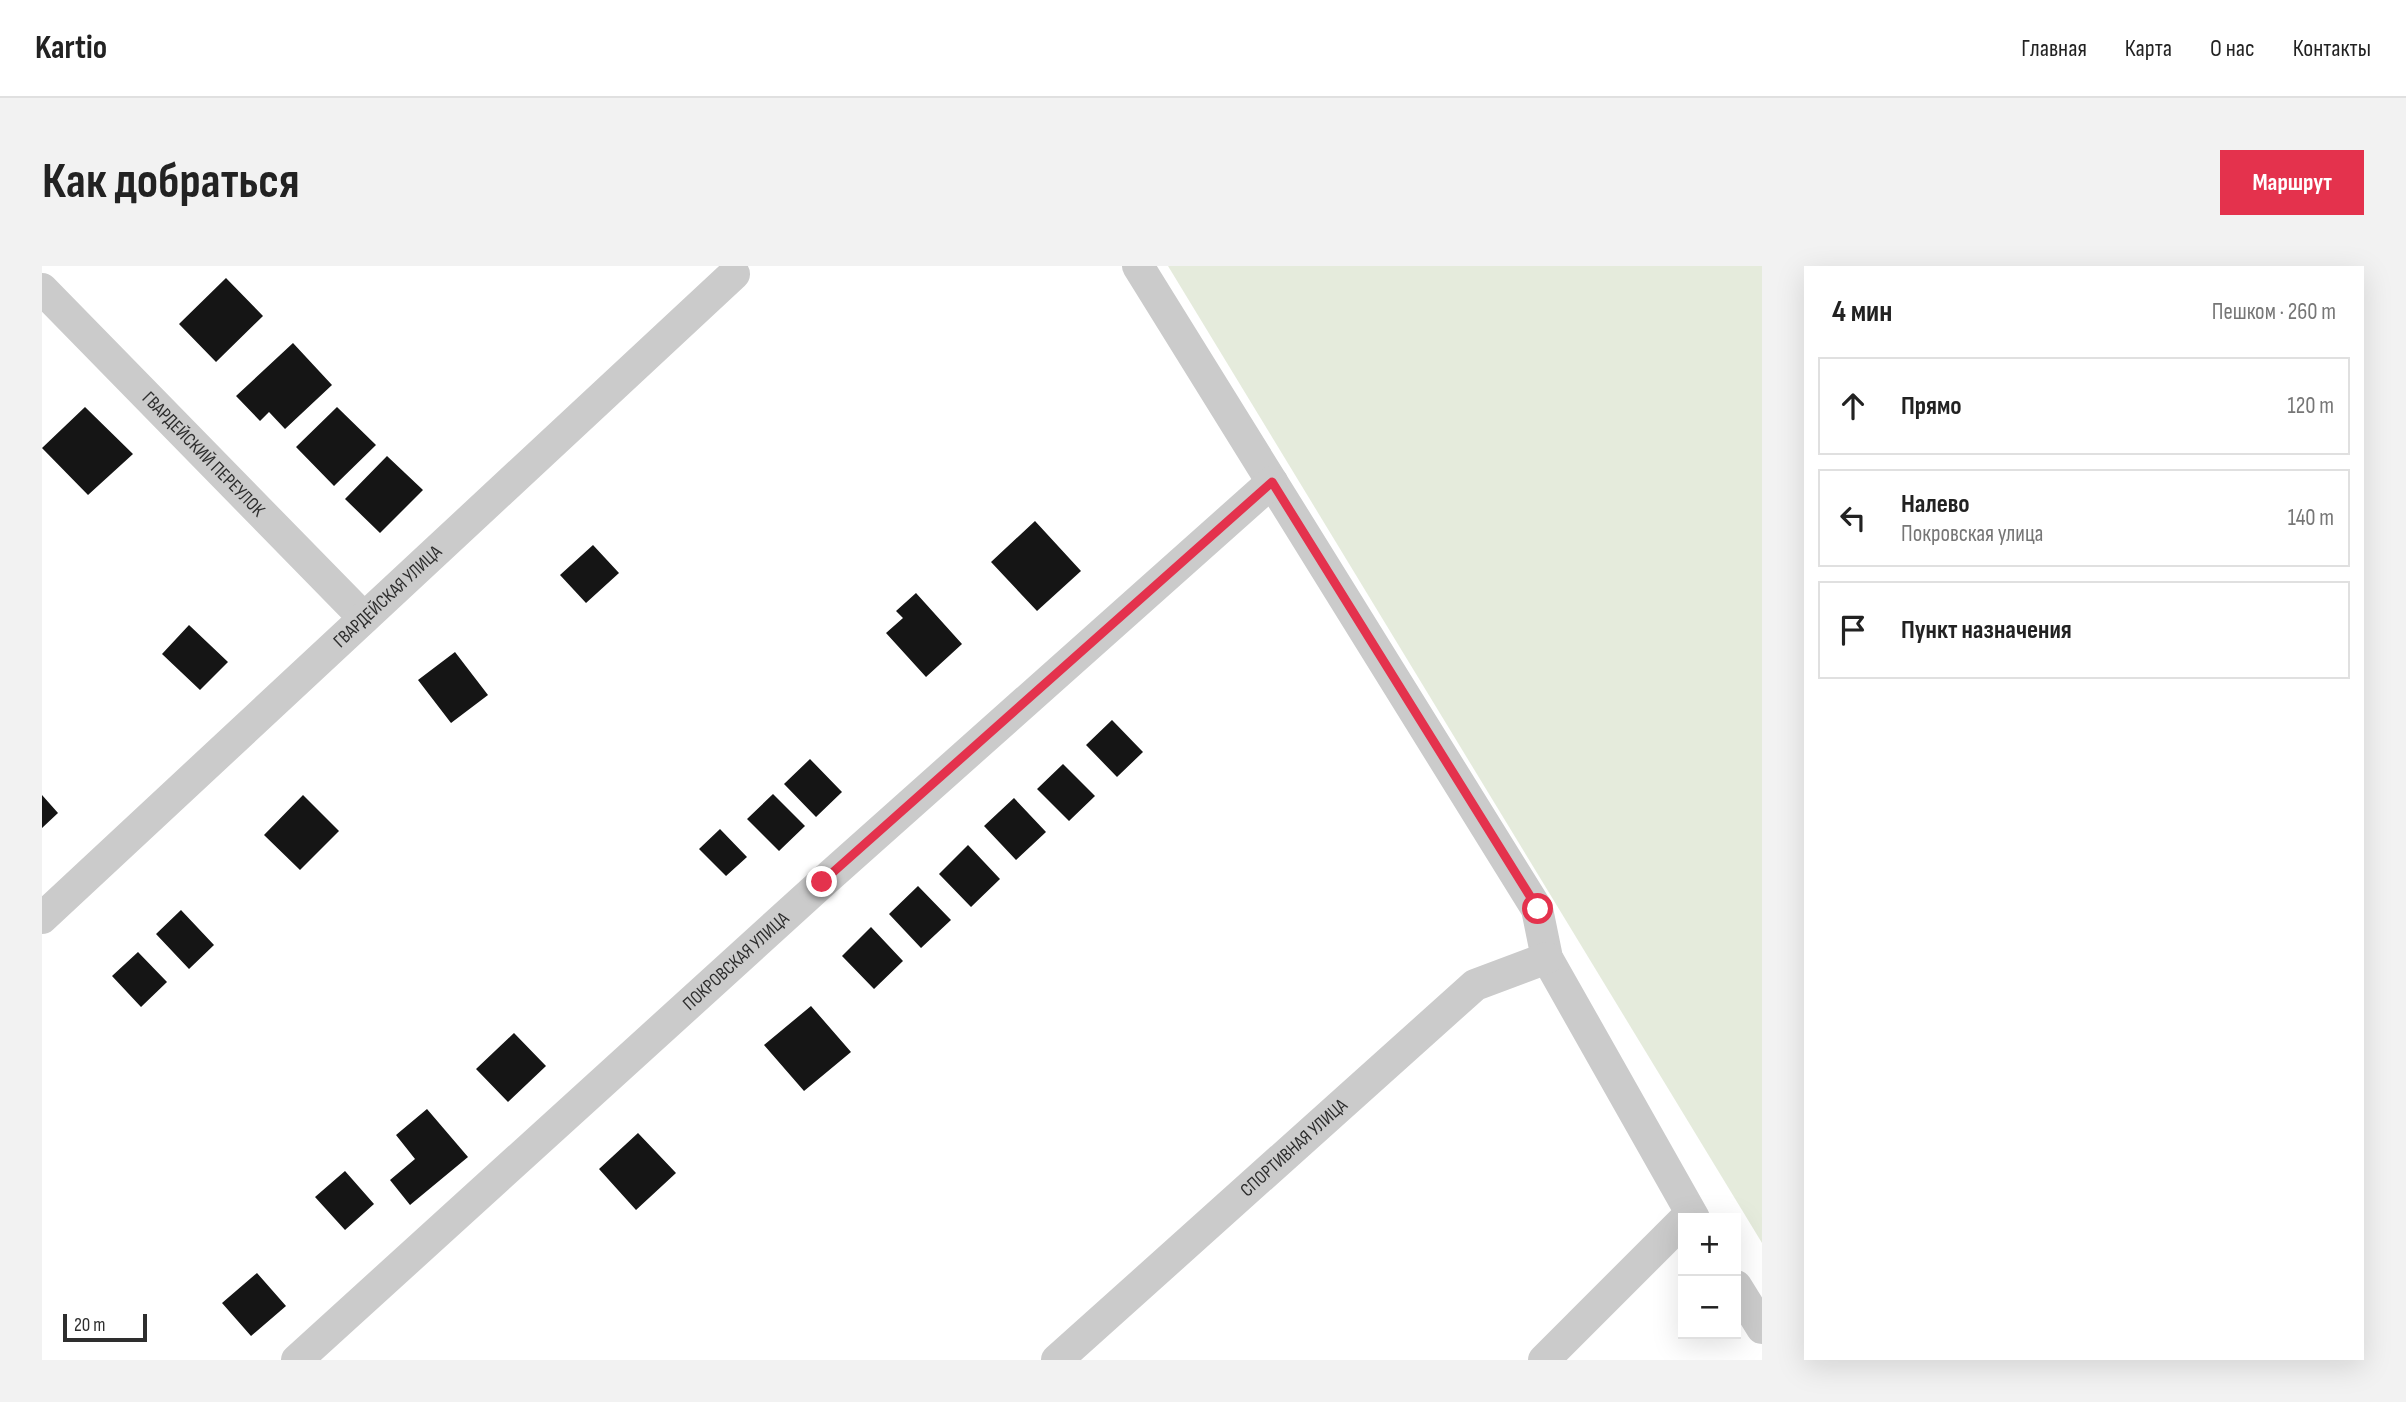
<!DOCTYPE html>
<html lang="ru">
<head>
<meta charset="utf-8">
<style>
	:root { --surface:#fff; --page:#f2f2f2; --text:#222; --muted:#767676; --line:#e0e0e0; --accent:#e4324d }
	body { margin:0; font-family:"Sofia Sans Condensed",sans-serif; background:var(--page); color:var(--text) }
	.controls { position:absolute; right:21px; bottom:21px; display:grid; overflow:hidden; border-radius:0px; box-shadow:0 7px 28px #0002 }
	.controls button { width:63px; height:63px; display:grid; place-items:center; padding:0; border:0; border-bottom:2px solid var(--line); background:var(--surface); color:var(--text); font:35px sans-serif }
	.scale { position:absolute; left:21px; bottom:18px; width:84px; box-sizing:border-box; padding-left:7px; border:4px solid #2e2e2e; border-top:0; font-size:19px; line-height:24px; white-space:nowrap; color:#2e2e2e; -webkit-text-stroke:5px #fff; paint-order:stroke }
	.stop { position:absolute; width:21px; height:21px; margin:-16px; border:5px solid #e4324d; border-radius:50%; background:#fff }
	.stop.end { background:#e4324d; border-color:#fff; box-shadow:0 2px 7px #0008 }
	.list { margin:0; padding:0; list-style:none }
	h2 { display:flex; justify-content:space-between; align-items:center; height:91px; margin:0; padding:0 28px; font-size:30px }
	h2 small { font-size:23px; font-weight:400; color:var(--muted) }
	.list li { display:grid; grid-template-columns:46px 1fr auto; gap:21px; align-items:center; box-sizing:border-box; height:98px; margin:0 14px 14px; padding:0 14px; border:2px solid var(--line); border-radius:0px }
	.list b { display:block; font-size:26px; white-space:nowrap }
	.list p { margin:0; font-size:23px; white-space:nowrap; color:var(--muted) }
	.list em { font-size:23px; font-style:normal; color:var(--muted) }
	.icon { flex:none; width:38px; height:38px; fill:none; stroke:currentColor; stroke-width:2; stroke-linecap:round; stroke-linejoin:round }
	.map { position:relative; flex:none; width:1720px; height:1094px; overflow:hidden; border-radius:0px }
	header { display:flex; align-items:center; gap:42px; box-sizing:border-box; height:98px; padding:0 35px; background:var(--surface); border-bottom:2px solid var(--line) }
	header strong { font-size:33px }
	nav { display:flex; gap:38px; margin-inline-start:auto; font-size:24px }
	.intro { display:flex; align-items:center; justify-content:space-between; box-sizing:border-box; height:168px; padding:0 42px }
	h1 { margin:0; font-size:49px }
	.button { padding:18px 32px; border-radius:0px; background:var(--accent); color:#fff; font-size:24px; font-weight:700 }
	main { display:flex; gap:42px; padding:0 42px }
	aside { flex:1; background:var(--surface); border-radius:0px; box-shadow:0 7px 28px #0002 }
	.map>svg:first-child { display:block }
	.green { fill:#e5ebdc }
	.building { fill:#151515 }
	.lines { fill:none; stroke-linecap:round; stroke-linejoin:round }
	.street { stroke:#cbcbcb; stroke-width:32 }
	.route { stroke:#e4324d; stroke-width:9 }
	.labels { text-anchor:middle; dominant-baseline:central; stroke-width:7; stroke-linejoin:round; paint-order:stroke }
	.street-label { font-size:19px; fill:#2e2e2e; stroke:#fff }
</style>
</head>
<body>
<header>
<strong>Kartio</strong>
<nav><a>Главная</a><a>Карта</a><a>О нас</a><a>Контакты</a></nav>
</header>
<div class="intro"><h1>Как добраться</h1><a class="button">Маршрут</a></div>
<main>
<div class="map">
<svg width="1720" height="1094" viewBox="0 0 1720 1094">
	<rect width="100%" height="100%" fill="#fff"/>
	<!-- green -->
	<path class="green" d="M1126 0H1720V977Z"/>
	<!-- building -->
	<path class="building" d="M184 12 221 50 174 96 137 58Z
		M251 77 290 119 243 163 227 146 218 155 194 130Z
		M43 141 91 188 46 229 0 182Z
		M295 141 334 179 292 220 254 181Z
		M345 190 381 224 338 267 303 233Z
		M993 255 1039 305 995 345 949 296Z
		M551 279 577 307 544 337 518 309Z
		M874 327 920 378 884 411 844 367 861 352 854 345Z
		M147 359 186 396 158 424 120 388Z
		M413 386 446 429 409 457 376 414Z
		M1070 454 1101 486 1075 511 1044 479Z
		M768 493 800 526 774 551 742 518Z
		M1021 498 1053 530 1027 555 995 523Z
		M731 528 763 560 737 585 705 553Z
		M0 529 16 547 0 562Z
		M261 529 297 565 258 604 222 569Z
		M972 532 1004 566 974 594 942 560Z
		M678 563 705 591 684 610 657 583Z
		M926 579 958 613 929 641 897 608Z
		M876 620 909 654 879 682 847 648Z
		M139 644 172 679 147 703 114 668Z
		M829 661 861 695 832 723 800 690Z
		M96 686 125 716 99 741 70 710Z
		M769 740 809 786 762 825 722 779Z
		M472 767 504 800 466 836 434 803Z
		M385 843 426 891 368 939 348 914 373 893 354 869Z
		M596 867 634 907 594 944 557 903Z
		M303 905 332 938 303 964 273 931Z
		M215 1007 244 1040 209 1070 180 1037Z"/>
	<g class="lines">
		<!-- street -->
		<g class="street">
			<path d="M1096 0 1495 643 1505 692 1652 952"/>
			<path id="s1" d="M0 23 322 352"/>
			<path id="s2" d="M0 652 692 8"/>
			<path d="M1694 1020 1720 1062"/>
			<path id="s3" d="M255 1094 781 616 1230 216"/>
			<path id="s4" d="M1015 1094 1433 719 1505 692"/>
			<path d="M1502 1094 1641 955"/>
		</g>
	</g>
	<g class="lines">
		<!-- route -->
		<path class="route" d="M780 616 1230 216 1496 643"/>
	</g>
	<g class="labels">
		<!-- street labels -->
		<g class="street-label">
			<text stroke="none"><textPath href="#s1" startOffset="231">ГВАРДЕЙСКИЙ ПЕРЕУЛОК</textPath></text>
			<text stroke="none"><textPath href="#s2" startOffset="472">ГВАРДЕЙСКАЯ УЛИЦА</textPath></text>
			<text stroke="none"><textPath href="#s3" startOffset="593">ПОКРОВСКАЯ УЛИЦА</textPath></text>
			<text stroke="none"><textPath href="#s4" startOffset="318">СПОРТИВНАЯ УЛИЦА</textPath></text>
		</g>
	</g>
</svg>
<div class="controls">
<button>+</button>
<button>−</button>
</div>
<div class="scale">20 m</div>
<div class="stop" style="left:1496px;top:643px"></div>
<div class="stop end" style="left:780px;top:616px"></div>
</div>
<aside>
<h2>4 мин<small>Пешком · 260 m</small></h2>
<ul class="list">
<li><svg class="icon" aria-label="ahead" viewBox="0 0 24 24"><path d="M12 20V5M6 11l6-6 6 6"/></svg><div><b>Прямо</b></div><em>120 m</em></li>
<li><svg class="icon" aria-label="left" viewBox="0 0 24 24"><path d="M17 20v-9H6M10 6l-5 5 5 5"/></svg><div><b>Налево</b><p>Покровская улица</p></div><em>140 m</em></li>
<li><svg class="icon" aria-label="arrive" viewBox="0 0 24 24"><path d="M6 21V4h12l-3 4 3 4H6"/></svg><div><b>Пункт назначения</b></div></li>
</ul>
</aside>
</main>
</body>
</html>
